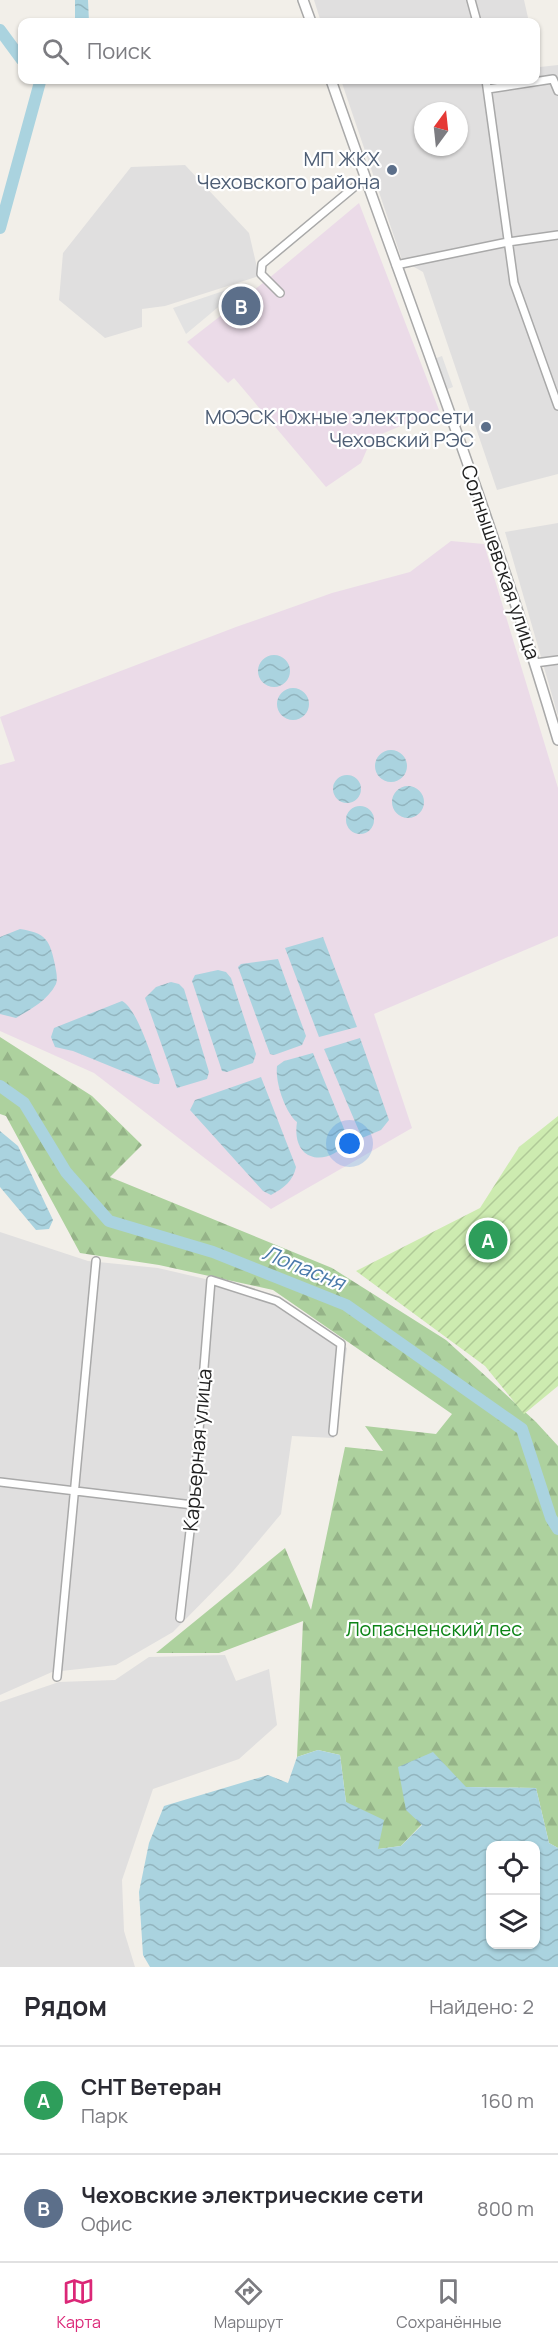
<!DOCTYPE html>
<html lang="ru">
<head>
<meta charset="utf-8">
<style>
	:root { --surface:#fff; --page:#f2f2f3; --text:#2b2b33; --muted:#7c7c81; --line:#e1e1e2; --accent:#db2777 }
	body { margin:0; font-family:Manrope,sans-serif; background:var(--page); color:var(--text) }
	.controls { position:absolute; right:18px; bottom:18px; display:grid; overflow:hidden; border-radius:12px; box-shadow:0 2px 4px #0004 }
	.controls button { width:54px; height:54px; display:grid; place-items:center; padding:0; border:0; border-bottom:2px solid var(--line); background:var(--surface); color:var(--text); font:30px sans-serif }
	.compass { position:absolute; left:414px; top:102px; width:54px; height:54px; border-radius:50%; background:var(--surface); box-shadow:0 2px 4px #0004; rotate:15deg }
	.you { position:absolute; left:350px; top:1144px; width:21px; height:21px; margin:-15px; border:4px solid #fff; border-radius:50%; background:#1a73e8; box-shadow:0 0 0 9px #1a73e833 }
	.badge { display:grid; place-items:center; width:39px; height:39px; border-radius:50%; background:var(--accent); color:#fff; font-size:20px; font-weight:700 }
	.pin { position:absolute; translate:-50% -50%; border:3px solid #fff; box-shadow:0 2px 6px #0006 }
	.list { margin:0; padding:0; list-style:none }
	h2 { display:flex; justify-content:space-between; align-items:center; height:78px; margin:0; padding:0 24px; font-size:26px }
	h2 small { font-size:20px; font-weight:400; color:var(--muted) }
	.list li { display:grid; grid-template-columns:39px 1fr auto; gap:18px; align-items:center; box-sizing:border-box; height:108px; padding:0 24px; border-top:2px solid var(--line) }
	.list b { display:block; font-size:22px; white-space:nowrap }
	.list p { margin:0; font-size:20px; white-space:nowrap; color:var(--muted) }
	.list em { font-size:20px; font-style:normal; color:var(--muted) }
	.icon { flex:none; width:33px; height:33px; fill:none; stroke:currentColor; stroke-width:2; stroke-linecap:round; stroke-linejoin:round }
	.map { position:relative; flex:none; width:558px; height:1967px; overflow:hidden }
	.search { position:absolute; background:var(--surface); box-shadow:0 2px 4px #0004; left:18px; right:18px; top:18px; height:66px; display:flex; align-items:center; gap:15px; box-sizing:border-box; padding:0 21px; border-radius:12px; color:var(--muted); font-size:22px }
	.sheet { height:294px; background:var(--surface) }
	nav { display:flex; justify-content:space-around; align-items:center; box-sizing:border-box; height:84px; border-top:2px solid var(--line); background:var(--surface); font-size:16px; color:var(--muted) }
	nav a { display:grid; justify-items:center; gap:3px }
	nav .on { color:var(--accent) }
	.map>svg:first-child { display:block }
	.residential { fill:#e0dfdf; fill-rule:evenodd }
	.industrial { fill:#ebdbe8 }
	.forest { fill:url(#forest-firs) }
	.garden { fill:url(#garden-furrows) }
	.parking { fill:#e2e2e2 }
	.water { fill:url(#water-waves); fill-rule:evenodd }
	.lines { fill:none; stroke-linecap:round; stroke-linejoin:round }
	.river { stroke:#aad3df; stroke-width:12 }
	.minor-casing { stroke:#a9a9a9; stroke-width:10 }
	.tertiary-casing { stroke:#a9a9a9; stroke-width:12 }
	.minor { stroke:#fff; stroke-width:7 }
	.tertiary { stroke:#fff; stroke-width:9 }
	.service-dot { fill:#5c6f8a; stroke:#fff; stroke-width:2 }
	.labels { text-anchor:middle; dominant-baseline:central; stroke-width:4.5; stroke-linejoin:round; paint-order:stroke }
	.service-label { font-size:20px; fill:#4e5e75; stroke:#fff; text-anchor:end }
	.street-label { font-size:20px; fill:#222; stroke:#fff }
	.park-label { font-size:20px; fill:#0c8416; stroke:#fff }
	.water-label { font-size:21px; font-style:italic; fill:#4a7aab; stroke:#fff }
</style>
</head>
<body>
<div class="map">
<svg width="558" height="1967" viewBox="0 0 558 1967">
	<defs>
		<pattern id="forest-firs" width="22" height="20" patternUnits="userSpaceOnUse" patternTransform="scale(1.5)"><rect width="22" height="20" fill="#add19e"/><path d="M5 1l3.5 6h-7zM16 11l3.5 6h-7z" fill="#95b388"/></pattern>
		<pattern id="garden-furrows" width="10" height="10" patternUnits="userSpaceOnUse" patternTransform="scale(1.5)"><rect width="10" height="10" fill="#cdebb0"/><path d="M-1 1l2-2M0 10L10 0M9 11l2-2" fill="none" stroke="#b0c997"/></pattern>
		<pattern id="water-waves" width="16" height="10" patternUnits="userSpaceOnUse" patternTransform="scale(1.5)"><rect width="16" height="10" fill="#aad3df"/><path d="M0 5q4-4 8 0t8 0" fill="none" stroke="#92b5bf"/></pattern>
	</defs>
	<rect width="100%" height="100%" fill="#f2efe9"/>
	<!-- residential -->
	<path class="residential" d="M314 0H524L529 22H321Z
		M536 49 540 67 558 65V474L497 490 423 272 402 260 341 80H536ZM423 111H459V147H423Z
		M185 165 249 233 259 276 165 306 142 309V327L105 338 59 300 63 253 131 167Z
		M558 523V716L505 532Z
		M0 1232 88 1261 158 1268 274 1295 347 1348 334 1438 292 1436 281 1514 234 1570 173 1632 116 1665 52 1672 0 1695Z
		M225 1655 236 1681 269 1669 277 1725 239 1759 153 1789 122 1880 124 1931 135 1967H0V1702L59 1682 115 1680 149 1657Z"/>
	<!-- industrial -->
	<path class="industrial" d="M359 203 439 410 372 438 361 463 326 487 234 378 228 383 187 342 268 279Z
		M451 541 484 544 558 788V936L374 1014 412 1128 271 1209 94 1073 0 1031V765L15 761 0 717 236 627 332 593 410 572Z"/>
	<!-- forest -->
	<path class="forest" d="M0 1037 92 1096 142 1145 110 1177 332 1268 446 1340 536 1422 558 1446V1848L549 1843 536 1788 466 1787 422 1824 401 1846 378 1849 346 1802 340 1755 318 1750 297 1757 303 1621 219 1653H156L285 1548 311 1610 345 1447 383 1451 365 1426 436 1434 452 1414 273 1290 159 1265 80 1253 6 1116 0 1114Z"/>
	<!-- garden -->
	<path class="garden" d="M558 1116V1386L524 1414 485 1366 356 1271 480 1208 519 1147Z"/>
	<!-- parking -->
	<path class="parking" d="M247 283 186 334 173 308Z
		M442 356 453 387 445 390 434 359Z"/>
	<!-- water -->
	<path class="water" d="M75 0H88L89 22H75Z
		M258 671a16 16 0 1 1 32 0a16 16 0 1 1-32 0Z
		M277 704a16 16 0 1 1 32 0a16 16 0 1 1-32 0Z
		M375 766a16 16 0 1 1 32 0a16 16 0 1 1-32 0Z
		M333 789a14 14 0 1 1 28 0a14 14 0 1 1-28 0Z
		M392 802a16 16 0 1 1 32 0a16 16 0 1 1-32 0Z
		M346 820a14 14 0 1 1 28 0a14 14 0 1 1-28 0Z
		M20 929C46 933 50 940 55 965 56 971 58 978 56 984 48 1000 31 1009 16 1018L0 1014V937Z
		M323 937 357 1027 319 1037 285 948Z
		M278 959 306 1036 302 1045 274 1055 270 1054 238 967 241 964Z
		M218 970 226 972 231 978 256 1054 253 1063 227 1072 222 1071 192 981 195 975Z
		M171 982 179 984 184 989 209 1072 207 1079 177 1088 145 998 156 987Z
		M122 1001C138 1009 153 1062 160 1079L159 1084H154L73 1051 55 1047 51 1037 54 1028Z
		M360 1038 389 1120 381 1130 362 1138 324 1049Z
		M313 1053 349 1141C327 1168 291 1162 297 1122 285 1112 275 1082 277 1066L284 1061Z
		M261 1077 296 1167C293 1181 284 1188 271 1195L263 1191 190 1110 195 1100Z
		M0 1131 18 1146 53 1220 49 1229 36 1230 0 1187Z
		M318 1750 340 1755 346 1802 384 1820 378 1849 401 1846 422 1825 406 1810 398 1767 433 1752 466 1787 536 1788 549 1843 558 1848V1967H150L143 1955 139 1892 149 1843 164 1806 268 1775 288 1783 297 1757ZM490 1846H536V1944H490Z"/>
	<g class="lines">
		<!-- river -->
		<path class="river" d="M0 30 22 60
			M0 228 40 82 38 80
			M0 1086 24 1103 66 1172 109 1221 213 1252 346 1305 522 1429 551 1518 558 1529"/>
		<defs>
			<path id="minor" d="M471 0 477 22
				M486 80 514 283 558 406
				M488 89 553 79 558 91
				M396 265 508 242 558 235
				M280 293 261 274 262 264 365 178
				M535 663 558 660
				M0 1482 193 1505
				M180 1618 193 1505 211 1280 277 1301 341 1344 333 1432
				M57 1677 96 1261"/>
			<path id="tertiary" d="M303 0 311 22
				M331 80C407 299 492 517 558 740"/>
		</defs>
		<!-- minor casing -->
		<use href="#minor" class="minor-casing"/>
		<!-- tertiary casing -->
		<use href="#tertiary" class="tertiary-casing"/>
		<!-- minor -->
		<use href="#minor" class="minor"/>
		<!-- tertiary -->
		<use href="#tertiary" class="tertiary"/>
	</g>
	<!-- markers -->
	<g class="service-dot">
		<circle cx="392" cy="170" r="6"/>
		<circle cx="486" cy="427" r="6"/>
	</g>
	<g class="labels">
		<!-- service labels -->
		<g class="service-label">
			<text x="380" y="158">МП ЖКХ<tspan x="380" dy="23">Чеховского района</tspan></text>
			<text x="474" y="416">МОЭСК Южные электросети<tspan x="474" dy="23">Чеховский РЭС</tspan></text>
		</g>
		<!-- street labels -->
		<g class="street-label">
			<text transform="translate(501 562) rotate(71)">Солнышевская улица</text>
			<text transform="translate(197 1450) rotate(-85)">Карьерная улица</text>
		</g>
		<!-- park labels -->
		<g class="park-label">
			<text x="434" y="1628">Лопасненский лес</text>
		</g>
		<!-- water labels -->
		<g class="water-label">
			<text transform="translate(304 1267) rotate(22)">Лопасня</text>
		</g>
	</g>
</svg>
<div class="controls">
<button><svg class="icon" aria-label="locate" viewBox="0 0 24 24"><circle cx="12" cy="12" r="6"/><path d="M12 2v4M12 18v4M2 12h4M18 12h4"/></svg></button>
<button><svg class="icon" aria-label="layers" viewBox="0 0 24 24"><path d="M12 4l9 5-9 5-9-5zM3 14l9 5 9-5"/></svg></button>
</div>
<svg class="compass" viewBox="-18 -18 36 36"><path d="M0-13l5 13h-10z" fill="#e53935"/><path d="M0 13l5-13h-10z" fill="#7c7c81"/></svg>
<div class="you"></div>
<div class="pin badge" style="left:488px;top:1240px;background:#2e9e5b">A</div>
<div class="pin badge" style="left:241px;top:306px;background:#5c6f8a">B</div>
<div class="search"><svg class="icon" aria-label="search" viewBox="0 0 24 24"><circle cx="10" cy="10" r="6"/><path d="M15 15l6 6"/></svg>Поиск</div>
</div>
<section class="sheet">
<h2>Рядом<small>Найдено: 2</small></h2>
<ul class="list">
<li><span class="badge" style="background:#2e9e5b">A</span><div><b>СНТ Ветеран</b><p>Парк</p></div><em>160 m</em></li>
<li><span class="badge" style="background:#5c6f8a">B</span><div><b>Чеховские электрические сети</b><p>Офис</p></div><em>800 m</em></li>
</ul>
</section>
<nav>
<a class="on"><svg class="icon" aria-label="map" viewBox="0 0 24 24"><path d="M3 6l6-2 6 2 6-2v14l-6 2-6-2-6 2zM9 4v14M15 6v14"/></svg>Карта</a>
<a><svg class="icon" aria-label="directions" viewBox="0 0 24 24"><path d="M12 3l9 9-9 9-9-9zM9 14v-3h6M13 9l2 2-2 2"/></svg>Маршрут</a>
<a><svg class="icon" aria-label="saved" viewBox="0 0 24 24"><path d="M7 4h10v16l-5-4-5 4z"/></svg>Сохранённые</a>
</nav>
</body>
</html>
